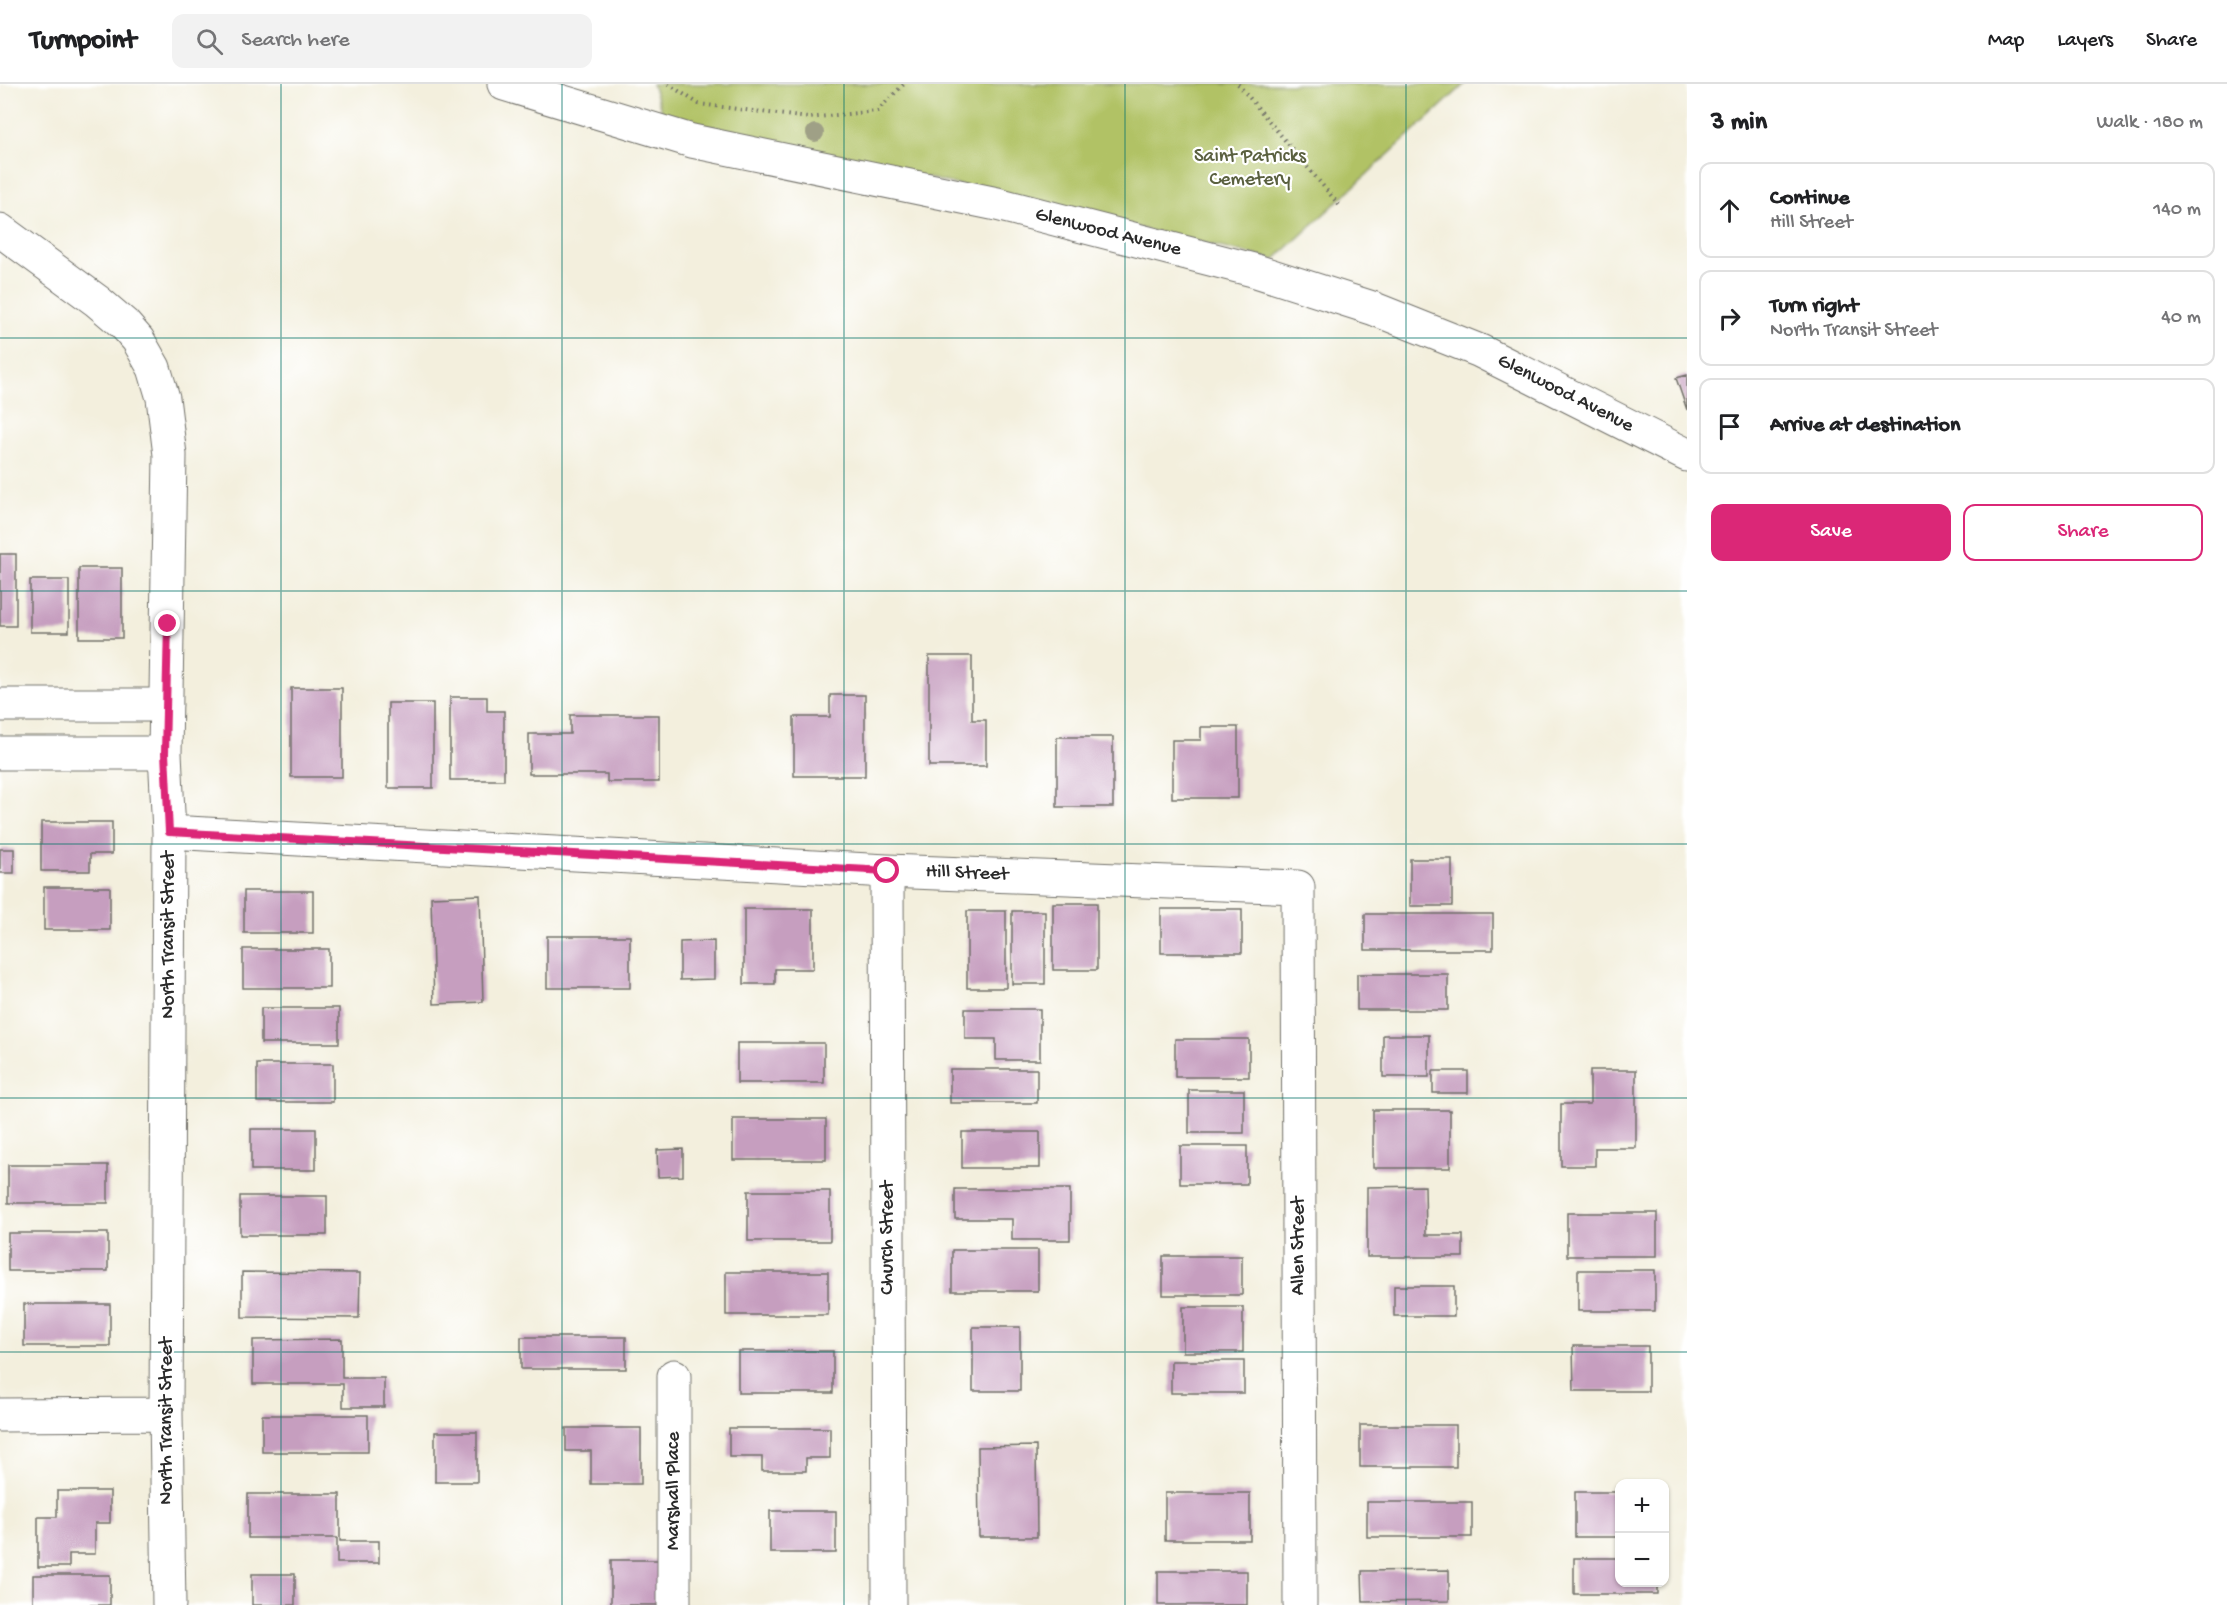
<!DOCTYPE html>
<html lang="en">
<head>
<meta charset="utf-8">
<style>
	:root { --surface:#fff; --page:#f2f2f2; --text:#202124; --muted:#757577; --line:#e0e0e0; --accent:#db2777 }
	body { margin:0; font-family:"Gochi Hand",sans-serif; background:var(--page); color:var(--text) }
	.controls { position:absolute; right:18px; bottom:18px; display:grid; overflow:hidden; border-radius:12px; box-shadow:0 2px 4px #0004 }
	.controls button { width:54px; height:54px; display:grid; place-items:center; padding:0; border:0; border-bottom:2px solid var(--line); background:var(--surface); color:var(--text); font:30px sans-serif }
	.stop { position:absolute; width:18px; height:18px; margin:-14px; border:4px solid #db2777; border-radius:50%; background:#fff }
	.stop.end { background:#db2777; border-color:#fff; box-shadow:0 2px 6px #0008 }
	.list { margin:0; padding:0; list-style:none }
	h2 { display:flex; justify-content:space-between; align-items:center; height:78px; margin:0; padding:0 24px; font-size:26px }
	h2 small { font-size:20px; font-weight:400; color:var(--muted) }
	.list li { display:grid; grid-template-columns:39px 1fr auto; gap:18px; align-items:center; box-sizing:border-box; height:96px; margin:0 12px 12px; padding:0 12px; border:2px solid var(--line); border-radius:12px }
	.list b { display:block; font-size:22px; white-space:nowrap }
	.list p { margin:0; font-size:20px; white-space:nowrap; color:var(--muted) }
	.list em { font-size:20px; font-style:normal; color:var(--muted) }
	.actions { display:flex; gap:12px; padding:18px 24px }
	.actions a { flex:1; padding:14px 0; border:2px solid var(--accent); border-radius:12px; text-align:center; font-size:21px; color:var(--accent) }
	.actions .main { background:var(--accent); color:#fff }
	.icon { flex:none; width:33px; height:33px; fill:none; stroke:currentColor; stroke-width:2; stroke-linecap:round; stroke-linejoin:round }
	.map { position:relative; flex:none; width:1687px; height:1521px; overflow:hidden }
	header { display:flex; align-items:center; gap:36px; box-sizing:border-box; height:84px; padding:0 30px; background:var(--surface); border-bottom:2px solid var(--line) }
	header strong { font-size:28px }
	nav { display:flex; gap:33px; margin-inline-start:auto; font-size:21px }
	.search { width:420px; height:54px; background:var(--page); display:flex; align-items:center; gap:15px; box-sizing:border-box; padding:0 21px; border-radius:12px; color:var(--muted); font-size:22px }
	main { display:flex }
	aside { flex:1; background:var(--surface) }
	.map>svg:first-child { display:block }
	.green { fill:#b1c265; stroke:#6e7648; stroke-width:1.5 }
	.building { fill:#c69ebf }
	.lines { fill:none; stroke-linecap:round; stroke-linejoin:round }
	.minor-casing { stroke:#717069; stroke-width:35 }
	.tertiary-casing { stroke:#717069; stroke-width:35 }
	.path { stroke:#717069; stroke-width:4; stroke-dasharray:1.5 4.5; stroke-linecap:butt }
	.minor { stroke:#fff; stroke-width:33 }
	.tertiary { stroke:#fff; stroke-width:33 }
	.tree { fill:#9fa086 }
	.route { stroke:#db2777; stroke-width:8 }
	.grid { fill:none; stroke:#0f766e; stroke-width:1.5; stroke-opacity:0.55 }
	.labels { text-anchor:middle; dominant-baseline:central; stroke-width:4.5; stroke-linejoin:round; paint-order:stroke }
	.park-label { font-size:20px; fill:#5a603f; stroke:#fff }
	.street-label { font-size:20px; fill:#2b2b2b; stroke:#fff }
</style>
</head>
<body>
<header>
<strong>Turnpoint</strong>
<div class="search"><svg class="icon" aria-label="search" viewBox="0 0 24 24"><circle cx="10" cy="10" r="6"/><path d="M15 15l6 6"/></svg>Search here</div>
<nav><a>Map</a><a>Layers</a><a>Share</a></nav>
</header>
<main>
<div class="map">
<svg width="1687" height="1521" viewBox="0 0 1687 1521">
	<rect width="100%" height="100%" fill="#fff"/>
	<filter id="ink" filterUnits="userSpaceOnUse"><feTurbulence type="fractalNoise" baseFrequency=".0167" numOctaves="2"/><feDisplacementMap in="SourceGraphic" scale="12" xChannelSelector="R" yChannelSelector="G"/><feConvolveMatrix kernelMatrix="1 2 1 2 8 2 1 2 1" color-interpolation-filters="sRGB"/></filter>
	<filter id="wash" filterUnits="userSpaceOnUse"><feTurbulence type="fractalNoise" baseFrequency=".008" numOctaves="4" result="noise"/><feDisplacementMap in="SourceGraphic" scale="24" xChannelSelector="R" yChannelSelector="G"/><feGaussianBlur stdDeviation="1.35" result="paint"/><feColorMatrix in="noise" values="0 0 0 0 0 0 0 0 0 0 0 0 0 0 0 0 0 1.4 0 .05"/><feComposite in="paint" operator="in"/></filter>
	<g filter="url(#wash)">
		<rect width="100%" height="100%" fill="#f3efdd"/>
		<!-- green -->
		<path class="green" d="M652 0H1465L1274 176 663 31Z"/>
		<g id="blocks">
			<!-- building -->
			<path class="building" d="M1687 291V326L1676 294Z
				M0 470H16V542H0Z
				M79 484H122V554H79Z
				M30 496H69V548H30Z
				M929 572H972V636H986V682H929Z
				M291 604H342V693H291Z
				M830 611H865V692H794V633H830Z
				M450 613H487V627H504V696H450Z
				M388 619H433V704H388Z
				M570 631H659V698H607V690H529V650H570Z
				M1201 643H1238V714H1172V656H1201Z
				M1057 653H1113V723H1057Z
				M41 738H112V770H90V787H41Z
				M0 765H14V789H0Z
				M1410 775H1452V822H1410Z
				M44 803H110V846H44Z
				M244 807H313V849H244Z
				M480 811 483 918 434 920 431 813Z
				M1053 819H1097V886H1053Z
				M744 825H813V885H775V900H744Z
				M1161 825H1242V869H1161Z
				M967 827H1006V904H967Z
				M1012 827H1045V900H1012Z
				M1365 830H1493V866H1365Z
				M547 852H630V904H547Z
				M714 857V895L680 896V858Z
				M243 865H329V904H243Z
				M1357 890H1448V926H1357Z
				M261 924H339V959H261Z
				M965 925H1040V976H996V955H965Z
				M1383 951H1429V993H1383Z
				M1175 955H1249V993H1175Z
				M737 959H824V999H737Z
				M257 980H333V1018H257Z
				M950 985H1037V1019H950Z
				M1590 986H1636V1064H1595V1082H1561V1020H1590Z
				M1433 987H1468V1009H1433Z
				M1189 1006H1244V1049H1189Z
				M1373 1026H1450V1084H1373Z
				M733 1035H826V1076H733Z
				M251 1045H316V1086H251Z
				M962 1048H1040V1084H962Z
				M1180 1062H1247V1100H1180Z
				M683 1065V1092L658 1093 657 1066Z
				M8 1081H108V1119H8Z
				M1425 1102 1426 1151H1463V1173H1367V1103Z
				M955 1105H1070V1156H1012V1135H955Z
				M748 1107H830V1157H748Z
				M240 1112H327V1151H240Z
				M1567 1129H1657V1172H1567Z
				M8 1149H108V1187H8Z
				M952 1166H1038V1207H952Z
				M1163 1172H1242V1211H1163Z
				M1578 1186H1655V1227H1578Z
				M242 1188 360 1189 359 1234 242 1233Z
				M726 1188H828V1231H726Z
				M1394 1202H1454V1232H1394Z
				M24 1220H110V1262H24Z
				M1183 1223H1243V1268H1183Z
				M973 1243H1020V1307H973Z
				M521 1253H626V1285H521Z
				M342 1255V1294H384V1323H343V1300H253V1256Z
				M1573 1262H1648V1307H1574Z
				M738 1267H833V1309H738Z
				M1171 1277H1244V1309H1171Z
				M262 1331H368V1368H262Z
				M1360 1341H1456V1383H1360Z
				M566 1344H641V1400H591V1367H566Z
				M729 1344H830V1374H806V1387H762V1373H729Z
				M435 1348H477V1398H435Z
				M1036 1362 1037 1453H979L978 1363Z
				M57 1407H110V1439H95V1470H69V1483H38V1433H57Z
				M1575 1408H1620V1453H1575Z
				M1165 1409H1250V1456H1165Z
				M248 1410H340V1457H379V1479H337V1454H248Z
				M1367 1418H1472V1453H1367Z
				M770 1427H836V1469H770Z
				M1574 1474H1620V1498H1657V1510H1574Z
				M611 1476H659V1521H611Z
				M1449 1486V1517L1363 1518 1362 1487Z
				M1158 1487H1247V1521H1158Z
				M252 1490H295V1521H252Z
				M33 1491H110V1521H33Z"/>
		</g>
	</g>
	<g filter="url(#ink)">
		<use href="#blocks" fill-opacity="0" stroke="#717069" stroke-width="1.5"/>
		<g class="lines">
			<defs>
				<path id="minor" d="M0 146 97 217 124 240 138 256 154 284 163 314 170 371 165 669 169 748 166 1330 169 1521
					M0 621H166
					M0 669H165
					M169 748 887 787 1298 803 1300 1521
					M887 787 889 1521
					M674 1292V1521
					M0 1331 166 1330"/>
				<path id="tertiary" d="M504 0 692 57 997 120 1253 186 1372 224 1480 267 1687 371"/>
			</defs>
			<!-- minor casing -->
			<use href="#minor" class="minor-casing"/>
			<!-- tertiary casing -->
			<use href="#tertiary" class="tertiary-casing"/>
			<!-- path -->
			<path class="path" d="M668 0 699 20 808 34 877 27 904 0
				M1238 0 1339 121"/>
			<!-- minor -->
			<use href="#minor" class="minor"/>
			<!-- tertiary -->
			<use href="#tertiary" class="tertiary"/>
		</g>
		<!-- trees -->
		<circle class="tree" cx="815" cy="49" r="9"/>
	</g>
	<g class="lines" filter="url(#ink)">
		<!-- route -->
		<path class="route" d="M168 540 165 669 169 748 887 787"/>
	</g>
	<!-- grid -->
	<path class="grid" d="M281 0V1521M562 0V1521M844 0V1521M1125 0V1521M1406 0V1521M0 254H1687M0 507H1687M0 760H1687M0 1014H1687M0 1268H1687"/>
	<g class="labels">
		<!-- park labels -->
		<g class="park-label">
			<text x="1250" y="73">Saint Patricks<tspan x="1250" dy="23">Cemetery</tspan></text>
		</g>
		<!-- street labels -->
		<g class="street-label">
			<text transform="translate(1108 149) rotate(14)">Glenwood Avenue</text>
			<text transform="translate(1565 310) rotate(27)">Glenwood Avenue</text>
			<text transform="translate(967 790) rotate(2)">Hill Street</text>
			<text transform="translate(169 851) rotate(-90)">North Transit Street</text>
			<text transform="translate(888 1154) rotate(-90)">Church Street</text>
			<text transform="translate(1299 1162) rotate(-90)">Allen Street</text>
			<text transform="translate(167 1337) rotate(-90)">North Transit Street</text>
			<text transform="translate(674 1407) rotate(-90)">Marshall Place</text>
		</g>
	</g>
</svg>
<div class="controls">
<button>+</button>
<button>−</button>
</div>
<div class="stop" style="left:887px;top:787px"></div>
<div class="stop end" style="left:168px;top:540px"></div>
</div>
<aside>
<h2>3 min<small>Walk · 180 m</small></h2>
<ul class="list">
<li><svg class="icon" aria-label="ahead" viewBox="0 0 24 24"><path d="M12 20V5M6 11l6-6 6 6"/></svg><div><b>Continue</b><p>Hill Street</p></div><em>140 m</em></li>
<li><svg class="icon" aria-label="right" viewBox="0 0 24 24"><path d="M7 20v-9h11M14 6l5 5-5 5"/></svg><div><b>Turn right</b><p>North Transit Street</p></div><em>40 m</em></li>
<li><svg class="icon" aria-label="arrive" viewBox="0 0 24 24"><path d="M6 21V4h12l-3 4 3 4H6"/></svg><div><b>Arrive at destination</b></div></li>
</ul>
<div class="actions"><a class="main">Save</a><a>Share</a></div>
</aside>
</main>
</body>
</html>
